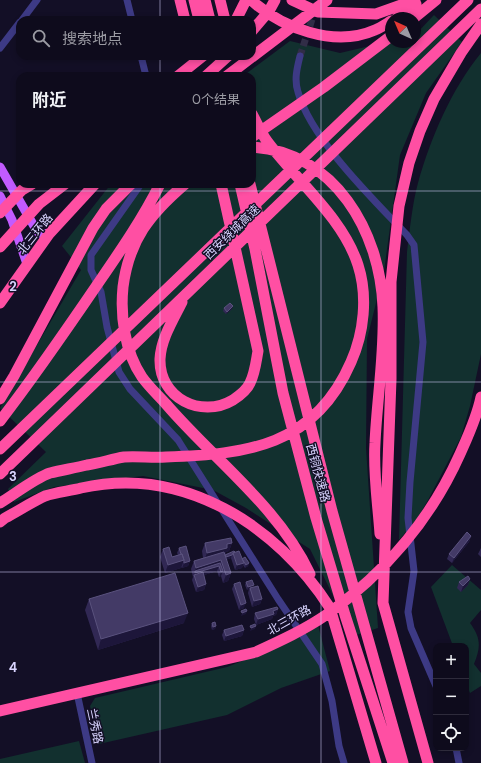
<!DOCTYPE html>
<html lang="zh">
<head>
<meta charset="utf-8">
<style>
	:root { --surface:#0e0b1c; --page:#171425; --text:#f1f3f6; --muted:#9b9ba3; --line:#2e2b3b }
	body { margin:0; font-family:"DM Sans","Noto Sans SC",sans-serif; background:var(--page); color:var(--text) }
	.controls { position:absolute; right:12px; bottom:12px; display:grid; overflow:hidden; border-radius:8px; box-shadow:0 2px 6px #0003 }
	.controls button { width:36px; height:36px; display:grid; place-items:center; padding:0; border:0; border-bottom:1px solid var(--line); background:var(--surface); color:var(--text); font:20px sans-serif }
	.compass { position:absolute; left:385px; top:12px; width:36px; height:36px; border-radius:50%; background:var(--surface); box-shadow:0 2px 6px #0003; rotate:316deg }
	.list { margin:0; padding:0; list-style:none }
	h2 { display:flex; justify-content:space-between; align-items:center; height:52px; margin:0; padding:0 16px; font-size:17px }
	h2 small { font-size:13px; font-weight:400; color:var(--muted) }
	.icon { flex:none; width:22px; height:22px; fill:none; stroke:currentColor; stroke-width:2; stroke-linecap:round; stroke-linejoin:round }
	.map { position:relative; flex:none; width:481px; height:763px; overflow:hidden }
	.search { position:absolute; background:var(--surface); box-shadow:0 2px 6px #0003; left:16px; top:16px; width:240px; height:44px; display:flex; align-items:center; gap:10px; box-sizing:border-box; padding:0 14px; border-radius:12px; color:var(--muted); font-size:15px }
	.panel { position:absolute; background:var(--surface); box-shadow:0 2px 6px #0003; left:16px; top:72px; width:240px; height:116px; border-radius:12px }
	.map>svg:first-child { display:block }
	.green { fill:#12302f }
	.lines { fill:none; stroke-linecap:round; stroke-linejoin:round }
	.minor-tunnel { stroke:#312d47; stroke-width:7; stroke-dasharray:7 3.5; stroke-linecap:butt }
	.minor { stroke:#3d3a85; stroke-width:7 }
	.major { stroke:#c25bff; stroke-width:9 }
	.highway { stroke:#ff4fa3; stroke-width:11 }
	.wall { fill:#312854 }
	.shaded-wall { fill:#1d163a }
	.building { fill:#433a66; stroke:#5a527e }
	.grid { fill:none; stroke:#d9d4ff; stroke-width:1; stroke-opacity:0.55 }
	.labels { text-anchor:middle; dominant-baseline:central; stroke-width:3; stroke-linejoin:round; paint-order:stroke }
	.street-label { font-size:12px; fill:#d9d4ff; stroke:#130f26 }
	.grid-label { font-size:13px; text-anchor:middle; font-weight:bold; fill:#d9d4ff; stroke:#130f26; stroke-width:3; stroke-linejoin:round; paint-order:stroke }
</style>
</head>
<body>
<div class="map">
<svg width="481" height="763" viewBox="0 0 481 763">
	<rect width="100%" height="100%" fill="#130f26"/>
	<!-- green -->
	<path class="green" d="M434 15 462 42 426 93 400 155 384 271 367 339 366 448 378 628 353 636 310 549 246 508 213 490 143 476 54 487 14 502 8 489 46 452 0 408 81 270 62 246 111 184H252V76H243L290 41 340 53 391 41 415 42V35Z
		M481 53V354L470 406 461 437 428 500 417 519 399 540 407 252C410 229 412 205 418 183 431 137 451 90 481 53Z
		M452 565 481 590V610L470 623C481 638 481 647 474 664L481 673V686L470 693 466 683V646H453L431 587Z
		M318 625 330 671 281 688 227 715 99 744 90 706 95 698 227 667 280 646Z
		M79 741 85 763H0V759Z"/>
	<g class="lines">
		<!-- minor-tunnel -->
		<path class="minor-tunnel" d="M300 56 315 10"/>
		<!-- minor -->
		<path class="minor" d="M127 0 132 20
			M22 20 37 0
			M0 48 20 22
			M141 56 146 76
			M300 56C297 68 294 80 298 92 311 139 373 199 407 235L414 245 423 342 410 482 408 518 414 571 408 612 411 628 436 686
			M141 184 91 255V270L101 292 107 327 119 372 130 389 178 440 278 599 322 664 332 701 339 746 344 763
			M77 693 92 763
			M456 748 459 763"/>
		<!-- major -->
		<path class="major" d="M0 167 38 233 49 234
			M0 196 12 220 27 264"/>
		<!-- highway -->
		<path class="highway" d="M180 0 185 20
			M194 0 199 20
			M205 0 210 20
			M220 0 225 20
			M251 0C282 28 334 48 375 30 380 28 386 24 391 21
			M292 0 318 12 376 14 415 0
			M397 18 416 4
			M414 18 436 0
			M236 20 246 0
			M252 31 269 11 275 0
			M178 76 203 56
			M206 76 228 56
			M227 76 327 0
			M252 137 324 87 391 36
			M252 147C335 152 380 232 383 307 385 352 377 398 375 443 373 473 378 504 380 534
			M185 184C150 214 129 240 123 287 120 317 125 352 142 377 149 387 158 395 166 404 214 460 278 506 310 574
			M240 184 255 249 283 393 316 518 345 615 393 763
			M250 184 332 511 403 763
			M0 213 22 190 32 184
			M0 247 39 204 65 184
			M182 302C173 320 161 339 160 359 159 398 201 419 233 400 239 396 247 390 250 383 255 373 256 362 258 351L221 184
			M0 303 49 234 95 184
			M0 399 14 376 93 228 106 209 131 184
			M0 421C35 376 67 329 99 282 121 250 143 218 160 184
			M0 449 468 0
			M0 474 481 9
			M0 503C15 494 35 478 50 473 62 470 75 468 87 465 100 463 112 459 124 457 138 456 152 458 166 457 247 454 314 447 351 362 364 333 368 296 358 265 343 218 296 180 267 141 261 133 257 123 252 114
			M0 522 5 518C18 511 32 502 45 496 56 492 70 491 81 488 183 465 277 525 330 608L376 763
			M0 711 256 652C280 641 304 630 326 615 384 574 431 519 460 454 468 436 477 417 481 397
			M428 763 383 603 391 379V282L399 206 409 163 420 131 434 99 461 53 481 24"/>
	</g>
	<!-- wall -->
	<path class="wall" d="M224 308 232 309 226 314 223 311Z
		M471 536 469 542 452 563 447 559 449 554Z
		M205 543H232L229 551 226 552 225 555 235 552 242 559 249 563 248 566 245 568 243 565 242 568 235 570 231 558 226 560 231 573 228 581 223 583 221 576 219 577 217 571 204 575 206 584 204 590 196 592 192 580 193 577 191 569 194 561 203 558 202 551Z
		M179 548 190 561 188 566 182 568 181 567V568L165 573 160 557 163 549 172 557 178 555 177 553Z
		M481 548V557L478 554Z
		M470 579 468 585 461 592 457 588 459 582Z
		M246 582 253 587 262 599 260 604 252 607 248 593 249 589 247 590 245 585Z
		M234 584 244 608 239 610 232 589Z
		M89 599 184 623 98 650 85 610Z
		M278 609 276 615 273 616 272 619 256 625 254 619 255 613Z
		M212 623 216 626 215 629 212 630 211 626Z
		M224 630H244L242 636 224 641 222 635Z"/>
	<!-- shaded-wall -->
	<path class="shaded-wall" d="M233 306 232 309 226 314 227 312Z
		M471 536 469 542 452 563 454 558Z
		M232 543 229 551 226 552 225 556 204 561 207 553 227 544Z
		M232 555 231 558 223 561 224 558Z
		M184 560 181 568 165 573 168 565Z
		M221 560 217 571 195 578 194 576 195 573V571L193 576 196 568Z
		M190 561 188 566 182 568 184 563Z
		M244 563 242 568 235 570 237 565Z
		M249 563 248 566 245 568 246 565Z
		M223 571 221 576 219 577 221 572Z
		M231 573 228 581 223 583 226 575Z
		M470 579 468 585 461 592 463 586Z
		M206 584 204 590 196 592 198 587Z
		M254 585 253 588H250L249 589 247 590 248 587Z
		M262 599 260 604 252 607 254 601Z
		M246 603 244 608 239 610 241 605Z
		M278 609 276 615 273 616 272 619 256 625 258 619 273 611Z
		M247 611 246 614 241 616 242 613Z
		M188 613 184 623 98 650 101 639Z
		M216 626 215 629 212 630 213 627Z
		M256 626 255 629 250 631 251 628Z
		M244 630 242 636 224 641 226 636Z"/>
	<!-- building -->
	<path class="building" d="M230 303 233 306 227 312 224 308Z
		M467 532 471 536 454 558 449 554Z
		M231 538 232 543 227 544V548L207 553 205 543Z
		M186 546 190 561 184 563V560L182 554H181L179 548Z
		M169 547 172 557 182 554 184 560 168 565 163 549Z
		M234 551 235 552 233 553 232 555 226 557 225 555Z
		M239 551 244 563 237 565 233 553Z
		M224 552 231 573 226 575 221 560 196 568 194 561Z
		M245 557 249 563 246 565 242 559Z
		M220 563 223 571 221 572 219 566 195 573V571Z
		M203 572 206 584 198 587 194 575Z
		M175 573 188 613 101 639 89 599Z
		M468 576 470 579 463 586 459 582Z
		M252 580 254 585 248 587 246 582Z
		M240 582 246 603 241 605 234 584Z
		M258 586 262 599 254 601 250 588Z
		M277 607 278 609 273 611 274 614 258 619 255 613Z
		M246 609 247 611 242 613 241 611Z
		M215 622 216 626 213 627 212 623Z
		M255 624 256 626 251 628 250 626Z
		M242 625 244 630 226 636 224 630Z"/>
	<!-- grid -->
	<path class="grid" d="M160 0V20M321 0V763M160 56V76M160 184V763M0 191H481M0 382H481M0 572H481"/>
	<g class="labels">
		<!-- street labels -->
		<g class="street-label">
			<text transform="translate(232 232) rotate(-44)">西安绕城高速</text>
			<text transform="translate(35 234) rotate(-51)">北三环路</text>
			<text transform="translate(318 473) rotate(75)">西铜快速路</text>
			<text transform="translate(289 620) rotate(-29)">北三环路</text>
			<text transform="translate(95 726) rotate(78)">兰秀路</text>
		</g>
	</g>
	<g class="grid-label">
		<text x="13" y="291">2</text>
		<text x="13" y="481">3</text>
		<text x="13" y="672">4</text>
	</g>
</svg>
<div class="controls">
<button>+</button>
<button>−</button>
<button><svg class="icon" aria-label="locate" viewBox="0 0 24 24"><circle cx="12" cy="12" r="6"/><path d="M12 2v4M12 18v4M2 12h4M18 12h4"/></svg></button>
</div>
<svg class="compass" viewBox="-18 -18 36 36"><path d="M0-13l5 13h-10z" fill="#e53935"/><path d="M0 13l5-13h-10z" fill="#9b9ba3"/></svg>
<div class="search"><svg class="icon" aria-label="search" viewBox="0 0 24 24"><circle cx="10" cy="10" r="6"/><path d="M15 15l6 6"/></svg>搜索地点</div>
<section class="panel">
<h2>附近<small>0个结果</small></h2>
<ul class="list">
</ul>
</section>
</div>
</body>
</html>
